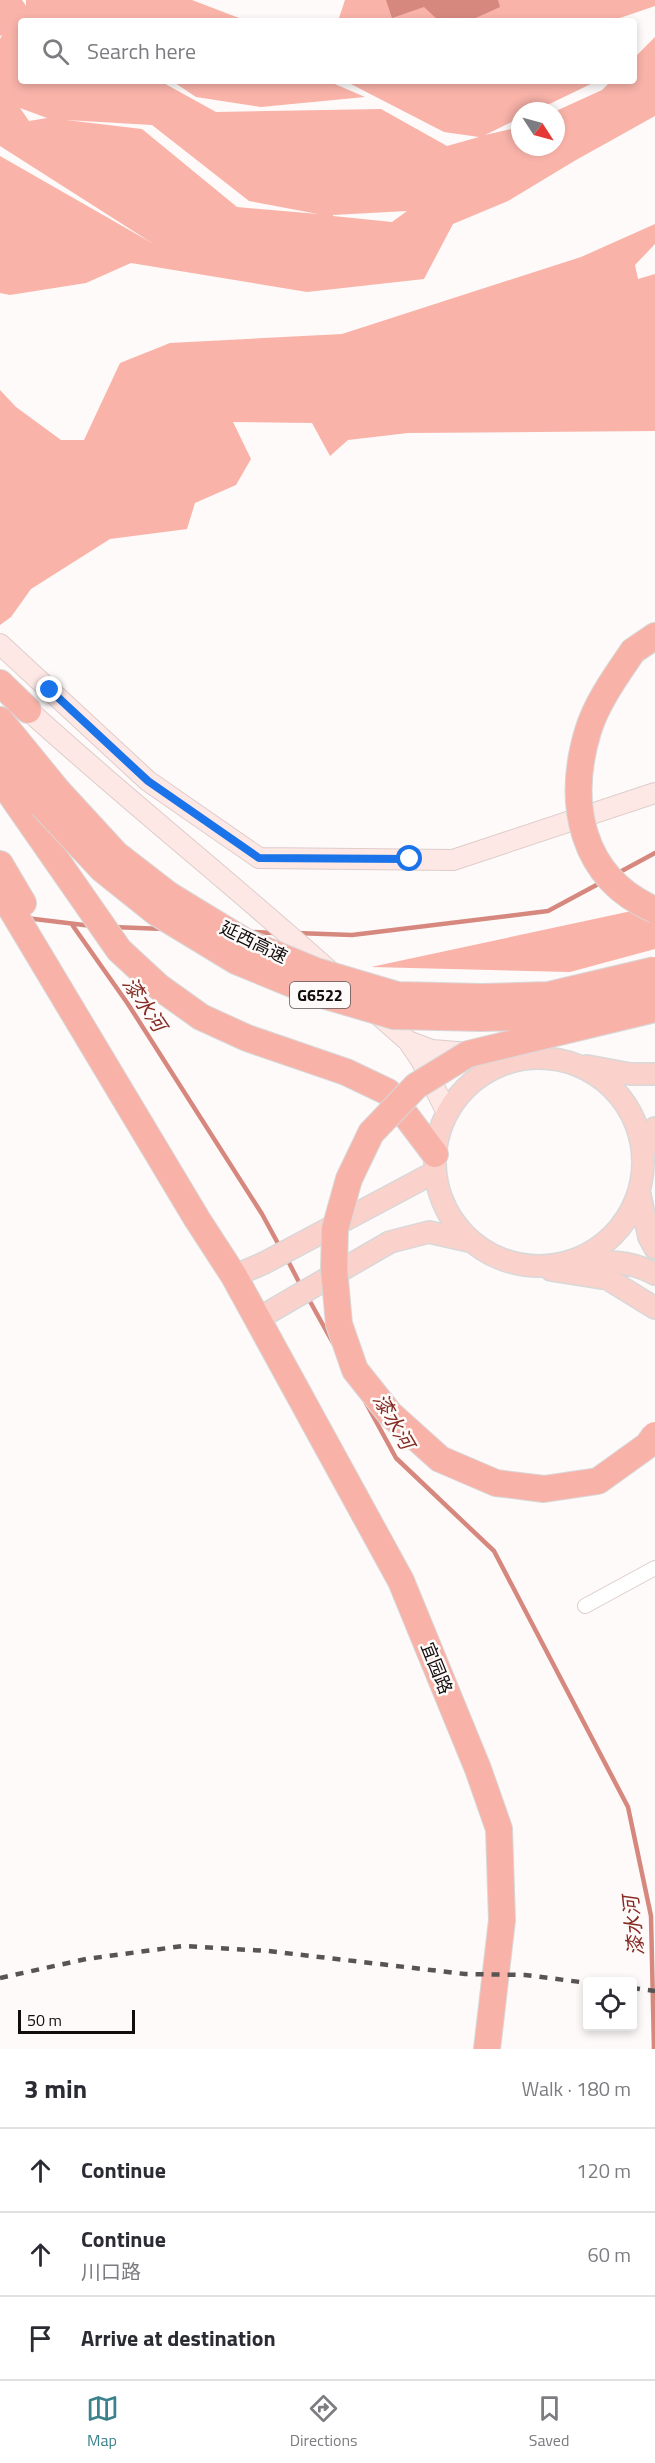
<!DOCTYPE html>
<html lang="en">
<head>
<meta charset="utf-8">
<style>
	:root { --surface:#fff; --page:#f7f7f7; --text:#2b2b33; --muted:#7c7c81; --line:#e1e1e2; --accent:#3c828c }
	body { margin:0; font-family:"Titillium Web","Noto Sans SC",sans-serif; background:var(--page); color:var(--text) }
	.controls { position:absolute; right:18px; bottom:18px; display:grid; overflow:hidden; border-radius:6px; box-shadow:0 3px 9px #0003 }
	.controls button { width:54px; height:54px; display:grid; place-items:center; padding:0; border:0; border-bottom:2px solid var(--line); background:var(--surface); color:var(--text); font:30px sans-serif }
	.compass { position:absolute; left:511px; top:102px; width:54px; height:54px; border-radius:50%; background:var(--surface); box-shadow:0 3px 9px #0003; rotate:126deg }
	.scale { position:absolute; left:18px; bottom:15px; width:117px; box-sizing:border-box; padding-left:6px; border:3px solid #120d0c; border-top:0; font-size:16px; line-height:21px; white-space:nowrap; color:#120d0c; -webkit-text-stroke:4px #fdfaf9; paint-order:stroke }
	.stop { position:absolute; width:18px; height:18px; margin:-14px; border:4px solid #1a73e8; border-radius:50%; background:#fff }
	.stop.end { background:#1a73e8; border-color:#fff; box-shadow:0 2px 6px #0008 }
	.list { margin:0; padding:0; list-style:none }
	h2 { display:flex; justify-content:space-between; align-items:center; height:78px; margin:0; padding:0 24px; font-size:26px }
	h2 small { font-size:20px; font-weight:400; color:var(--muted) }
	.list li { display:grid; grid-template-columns:39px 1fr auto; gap:18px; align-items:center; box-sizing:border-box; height:84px; padding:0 24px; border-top:2px solid var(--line) }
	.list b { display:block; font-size:22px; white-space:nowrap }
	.list p { margin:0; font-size:20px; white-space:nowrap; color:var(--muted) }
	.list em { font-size:20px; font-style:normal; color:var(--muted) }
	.icon { flex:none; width:33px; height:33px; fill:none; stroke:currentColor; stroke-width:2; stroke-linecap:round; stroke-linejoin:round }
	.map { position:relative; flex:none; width:655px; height:2049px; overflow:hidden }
	.search { position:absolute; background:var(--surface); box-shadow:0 3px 9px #0003; left:18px; right:18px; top:18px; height:66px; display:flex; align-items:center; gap:15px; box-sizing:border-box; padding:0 21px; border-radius:6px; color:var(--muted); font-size:22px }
	.sheet { height:330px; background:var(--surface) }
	nav { display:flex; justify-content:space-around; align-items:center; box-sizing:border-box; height:84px; border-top:2px solid var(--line); background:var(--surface); font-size:16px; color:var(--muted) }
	nav a { display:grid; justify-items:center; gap:3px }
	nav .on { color:var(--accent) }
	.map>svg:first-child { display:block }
	.green { fill:#f9b3a9; fill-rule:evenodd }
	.water { fill:#d6887e }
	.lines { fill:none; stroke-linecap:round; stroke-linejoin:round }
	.stream { stroke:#d6887e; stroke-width:4.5 }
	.street-casing { stroke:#ddcdcb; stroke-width:16 }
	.secondary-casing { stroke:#ddcdcb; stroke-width:22 }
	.primary-casing { stroke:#d9d8d8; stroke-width:24 }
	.highway-casing { stroke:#d9d8d8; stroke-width:28 }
	.street { stroke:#fff; stroke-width:14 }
	.secondary { stroke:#fde8e5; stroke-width:20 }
	.primary { stroke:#fbd1cb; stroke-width:21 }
	.highway { stroke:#f8b2a8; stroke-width:26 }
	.rail { stroke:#585453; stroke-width:4.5; stroke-dasharray:8 8; stroke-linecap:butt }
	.highway-bridge-casing { stroke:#d9d8d8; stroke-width:28; stroke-linecap:butt }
	.highway-bridge { stroke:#f8b2a8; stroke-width:26 }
	.route { stroke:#1a73e8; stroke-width:8 }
	.labels { text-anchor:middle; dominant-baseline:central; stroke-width:5; stroke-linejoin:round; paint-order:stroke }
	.shield { fill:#fdfaf9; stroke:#585453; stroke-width:1.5 }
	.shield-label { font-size:16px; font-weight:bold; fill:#120d0c }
	.street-label { font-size:18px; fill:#120d0c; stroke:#fdfaf9 }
	.water-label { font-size:20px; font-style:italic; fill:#862a23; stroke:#fdfaf9 }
</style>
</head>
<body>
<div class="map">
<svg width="655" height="2049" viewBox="0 0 655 2049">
	<rect width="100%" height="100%" fill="#fdfaf9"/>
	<!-- green -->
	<path class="green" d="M0 0H22L26 6V0H192L247 21H21V81H160L216 112 381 109 447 146 479 137 444 132 345 81H597L535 111H520V118L485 135 520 127V147H556V111L602 90 611 81H634V58L655 37V116L576 160 508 201 453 224 424 279 307 292 131 263 86 283 10 295 0 293V156L152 243 0 146V39L2 35 0 36ZM20 108 47 118 29 121ZM66 120 152 125 249 201 318 214 237 207 142 129ZM407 211 392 222 333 216V215Z
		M345 0H655V6L611 21H338Z
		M172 81H328L365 97 261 107 196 97Z
		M655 224V244L635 265 638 279 655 274V431L408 433 348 440 330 456 312 423 233 422 251 459 236 485 195 503 187 529 110 539 31 589 11 617 0 625V390L16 407 61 440H84L120 363 170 343 342 334 581 257Z
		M641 909 655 913V949L570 972 371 967Z"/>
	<!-- water -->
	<path class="water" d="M386 0H498L500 7 469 21H439L424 7 392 18Z"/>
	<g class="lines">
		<!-- stream -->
		<path class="stream" d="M618 873 655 853
			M26 918 92 926
			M73 926 128 1004 262 1214 281 1249
			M113 927 164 929
			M251 932 275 933
			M296 933 352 935 548 911 602 882
			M287 1259 301 1286
			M307 1296 333 1343
			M366 1403 396 1458 494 1551 628 1807 651 1916 654 2049"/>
		<defs>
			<path id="street" d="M585 1606 655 1568"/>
			<path id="secondary" d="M0 644 148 781 259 858 453 860 655 793
				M28 710C128 801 233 884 333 974
				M375 1012 408 1041 421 1060 447 1113
				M408 1041 432 1050 532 1058"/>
			<path id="primary" d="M435 1162a104 104 0 1 1 208 0a104 104 0 1 1-208 0Z
				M587 1066 630 1074H655
				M643 1153 655 1128
				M639 1191 649 1237 655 1248
				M577 1263C605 1261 630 1260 655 1274
				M551 1270 608 1279 655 1308
				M234 1276 264 1263 435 1172
				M259 1318 390 1242 429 1232 469 1241"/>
			<path id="highway" d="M633 651 655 636
				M0 683 28 710
				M0 720 58 791
				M0 753 42 805
				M0 779 119 950 159 987 201 1017 247 1038 346 1072 388 1092 435 1154
				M0 864 23 903
				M0 890 197 1219 234 1276 401 1581 478 1769 499 1829 502 1920 487 2049"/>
		</defs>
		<!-- street casing -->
		<use href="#street" class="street-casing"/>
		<!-- secondary casing -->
		<use href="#secondary" class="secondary-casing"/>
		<!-- primary casing -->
		<use href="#primary" class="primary-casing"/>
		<!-- highway casing -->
		<use href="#highway" class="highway-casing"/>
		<!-- street -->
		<use href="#street" class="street"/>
		<!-- secondary -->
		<use href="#secondary" class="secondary"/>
		<!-- primary -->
		<use href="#primary" class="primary"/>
		<!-- highway -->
		<use href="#highway" class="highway"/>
		<!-- rail -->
		<path class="rail" d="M0 1978 86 1959 183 1946 268 1951 465 1974 525 1975 588 1983
			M632 1988 655 1991"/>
		<defs>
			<path id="highway-bridge" d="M633 651C616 676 597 702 588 731 566 804 581 878 655 910
				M58 791 116 854 169 895 246 942 316 971 397 995 482 997 549 995 655 970
				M42 805 102 869 157 913 236 961 309 991 394 1016 482 1018 550 1016 655 988
				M655 1009 468 1054 416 1086 371 1133 349 1179 335 1229 334 1269 339 1324 355 1370 390 1414 440 1459 496 1483 544 1489 598 1481 648 1445 655 1435"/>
		</defs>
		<!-- highway-bridge casing -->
		<use href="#highway-bridge" class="highway-bridge-casing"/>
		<!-- highway-bridge -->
		<use href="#highway-bridge" class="highway-bridge"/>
	</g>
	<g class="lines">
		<!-- route -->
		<path class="route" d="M50 690 148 781 259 858 410 859"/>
	</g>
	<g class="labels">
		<!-- shield labels -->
		<rect class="shield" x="290" y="982" width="60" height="26" rx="4.5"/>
		<g class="shield-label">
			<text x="320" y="995">G6522</text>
		</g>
		<!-- street labels -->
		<g class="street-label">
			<text transform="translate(254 942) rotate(26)">延西高速</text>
			<text transform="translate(437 1668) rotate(68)">宜园路</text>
		</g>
		<!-- water labels -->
		<g class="water-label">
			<text transform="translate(145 1004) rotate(56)">漆水河</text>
			<text transform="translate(394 1421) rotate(60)">漆水河</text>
			<text transform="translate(633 1926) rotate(-96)">漆水河</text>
		</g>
	</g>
</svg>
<div class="controls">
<button><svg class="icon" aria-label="locate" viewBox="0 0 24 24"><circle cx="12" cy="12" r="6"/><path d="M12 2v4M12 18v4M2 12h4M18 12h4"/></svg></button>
</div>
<svg class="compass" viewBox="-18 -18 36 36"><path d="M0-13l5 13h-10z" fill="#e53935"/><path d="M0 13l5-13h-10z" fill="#7c7c81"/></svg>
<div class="scale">50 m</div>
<div class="stop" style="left:410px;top:859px"></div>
<div class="stop end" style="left:50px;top:690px"></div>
<div class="search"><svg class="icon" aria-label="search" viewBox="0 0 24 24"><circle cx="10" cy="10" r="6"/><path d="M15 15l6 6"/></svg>Search here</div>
</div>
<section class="sheet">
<h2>3 min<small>Walk · 180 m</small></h2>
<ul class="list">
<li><svg class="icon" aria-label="ahead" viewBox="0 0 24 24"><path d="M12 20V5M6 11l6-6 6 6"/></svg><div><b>Continue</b></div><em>120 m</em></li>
<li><svg class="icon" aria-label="ahead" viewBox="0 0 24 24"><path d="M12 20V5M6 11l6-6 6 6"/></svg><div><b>Continue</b><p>川口路</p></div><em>60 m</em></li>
<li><svg class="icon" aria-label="arrive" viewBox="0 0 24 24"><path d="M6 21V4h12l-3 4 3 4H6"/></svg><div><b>Arrive at destination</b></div></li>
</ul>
</section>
<nav>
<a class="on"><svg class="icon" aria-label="map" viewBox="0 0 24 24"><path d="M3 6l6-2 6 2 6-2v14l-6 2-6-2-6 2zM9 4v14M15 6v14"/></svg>Map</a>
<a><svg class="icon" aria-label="directions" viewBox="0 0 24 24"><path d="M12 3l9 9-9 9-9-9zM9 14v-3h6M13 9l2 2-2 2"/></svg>Directions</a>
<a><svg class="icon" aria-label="saved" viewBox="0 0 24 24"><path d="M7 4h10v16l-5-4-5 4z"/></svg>Saved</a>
</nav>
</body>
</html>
